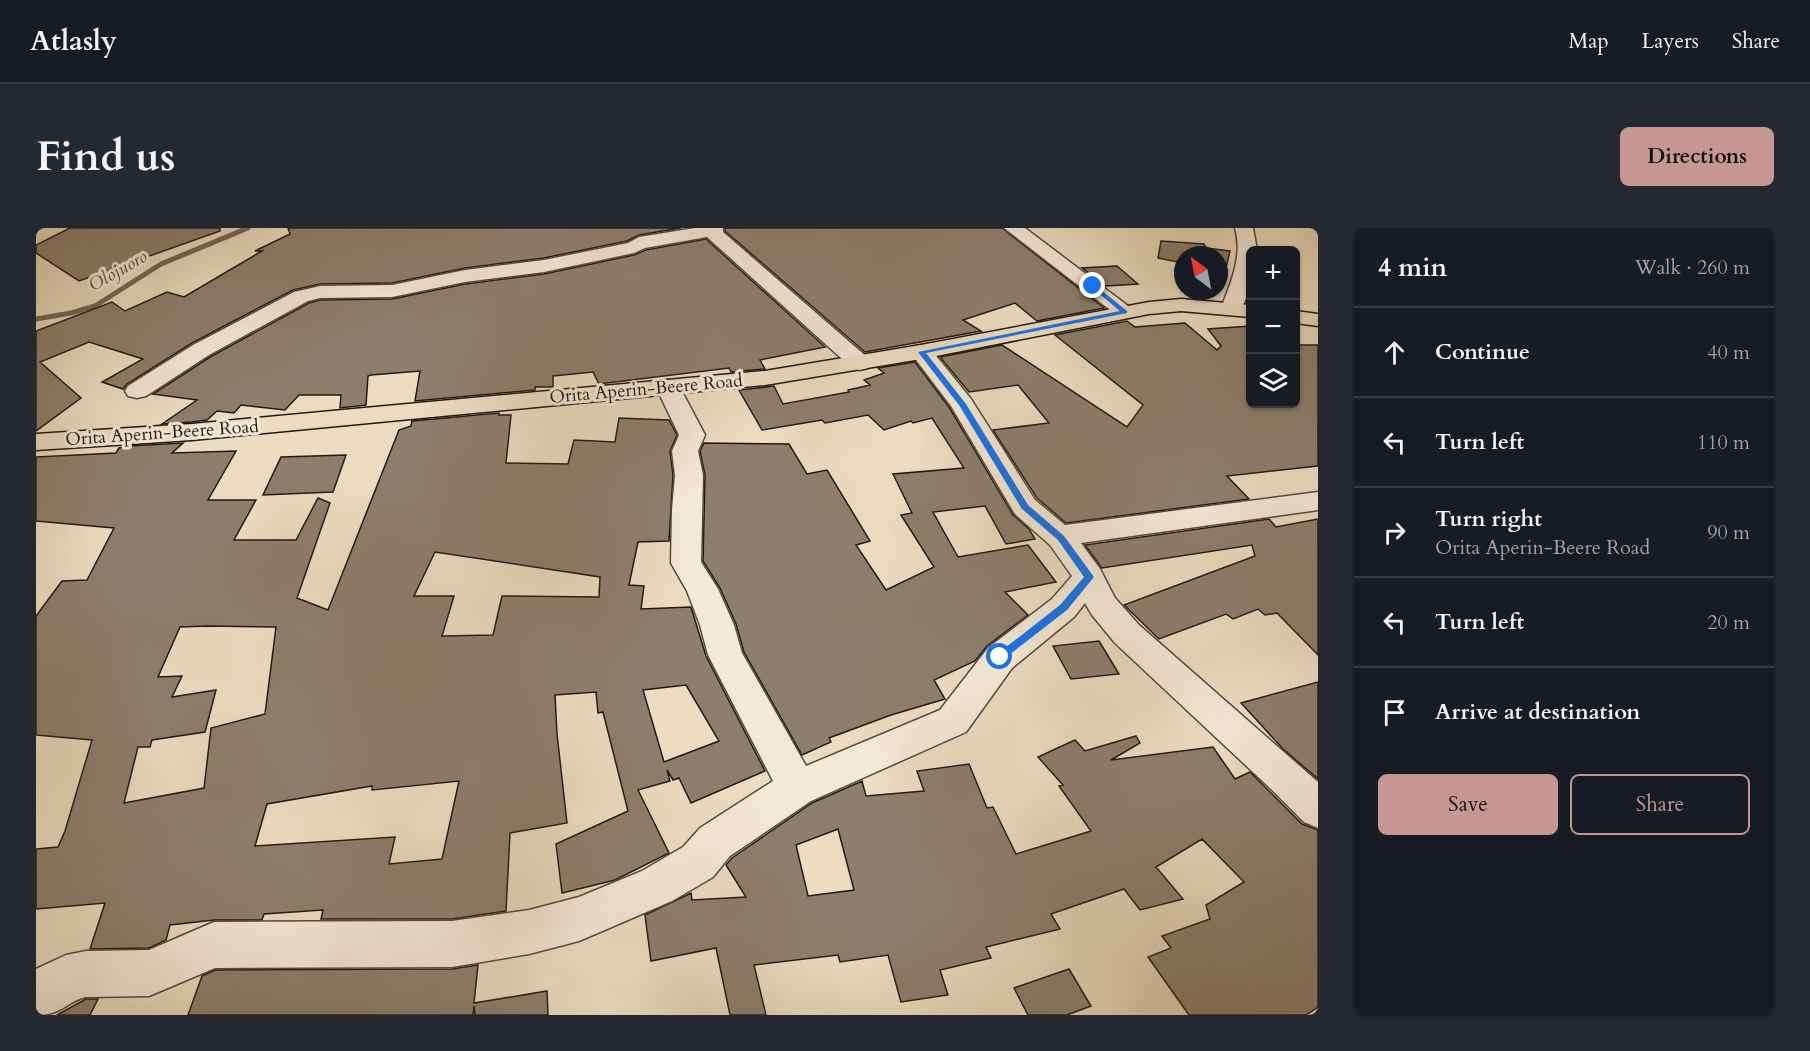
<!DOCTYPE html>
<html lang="en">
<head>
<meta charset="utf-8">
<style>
	:root { --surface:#171b24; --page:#242831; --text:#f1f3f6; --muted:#9ea1a6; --line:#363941; --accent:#c59692 }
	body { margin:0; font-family:Cardo,serif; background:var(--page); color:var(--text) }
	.controls { position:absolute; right:18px; top:18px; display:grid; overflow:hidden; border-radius:9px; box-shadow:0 2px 4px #0004 }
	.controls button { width:54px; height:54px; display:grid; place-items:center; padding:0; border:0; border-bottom:2px solid var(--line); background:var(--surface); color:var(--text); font:30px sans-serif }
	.compass { position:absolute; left:1138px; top:18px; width:54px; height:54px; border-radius:50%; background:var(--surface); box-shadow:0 2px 4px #0004; rotate:328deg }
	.stop { position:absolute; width:18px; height:18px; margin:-14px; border:4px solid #1a73e8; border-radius:50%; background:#fff }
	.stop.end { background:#1a73e8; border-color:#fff; box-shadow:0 2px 6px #0008 }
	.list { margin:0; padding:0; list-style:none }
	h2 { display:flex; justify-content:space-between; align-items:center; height:78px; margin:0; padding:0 24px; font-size:26px }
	h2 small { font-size:20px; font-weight:400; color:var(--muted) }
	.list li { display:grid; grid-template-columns:39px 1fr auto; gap:18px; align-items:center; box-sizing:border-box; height:90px; padding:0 24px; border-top:2px solid var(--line) }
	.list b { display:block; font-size:22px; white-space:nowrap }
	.list p { margin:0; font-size:20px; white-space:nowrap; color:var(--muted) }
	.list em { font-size:20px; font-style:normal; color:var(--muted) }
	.actions { display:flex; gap:12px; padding:18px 24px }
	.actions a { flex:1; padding:14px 0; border:2px solid var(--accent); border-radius:9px; text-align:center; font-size:21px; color:var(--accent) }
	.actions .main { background:var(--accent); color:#111 }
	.icon { flex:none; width:33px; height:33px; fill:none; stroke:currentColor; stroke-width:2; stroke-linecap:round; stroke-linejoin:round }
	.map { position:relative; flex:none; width:1282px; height:787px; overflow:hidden; border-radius:9px }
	header { display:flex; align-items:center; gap:36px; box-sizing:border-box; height:84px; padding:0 30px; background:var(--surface); border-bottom:2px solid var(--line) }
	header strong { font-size:28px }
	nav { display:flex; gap:33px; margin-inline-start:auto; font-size:21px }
	.intro { display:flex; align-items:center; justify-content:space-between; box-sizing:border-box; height:144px; padding:0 36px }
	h1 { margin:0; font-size:42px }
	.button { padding:15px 27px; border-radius:9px; background:var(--accent); color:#111; font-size:21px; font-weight:700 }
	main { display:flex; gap:36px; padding:0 36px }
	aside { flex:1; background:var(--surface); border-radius:9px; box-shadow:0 2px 4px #0004 }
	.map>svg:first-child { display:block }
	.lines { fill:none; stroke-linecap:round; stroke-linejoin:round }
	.stream { stroke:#736657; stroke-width:5 }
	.building { fill:#8c7f6d; stroke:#231911; stroke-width:1.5; fill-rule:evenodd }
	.minor-casing { stroke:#554a3d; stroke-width:3 }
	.major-casing { stroke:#231911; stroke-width:3 }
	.minor { fill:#f3e9d7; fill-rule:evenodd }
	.major { fill:#ecddc1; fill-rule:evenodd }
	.route { fill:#1a73e8 }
	.labels { text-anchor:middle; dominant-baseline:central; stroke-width:6; stroke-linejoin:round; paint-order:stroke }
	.far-water-label { font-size:18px; font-style:italic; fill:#584d3f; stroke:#f3e9d7 }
	.far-street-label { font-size:18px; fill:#231911; stroke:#f3e9d7 }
</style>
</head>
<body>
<header>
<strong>Atlasly</strong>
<nav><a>Map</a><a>Layers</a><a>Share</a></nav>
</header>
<div class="intro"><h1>Find us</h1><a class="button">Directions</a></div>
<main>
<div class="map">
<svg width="1282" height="787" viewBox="0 0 1282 787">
	<rect width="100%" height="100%" fill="#ecddc1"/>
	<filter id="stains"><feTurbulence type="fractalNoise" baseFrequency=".00333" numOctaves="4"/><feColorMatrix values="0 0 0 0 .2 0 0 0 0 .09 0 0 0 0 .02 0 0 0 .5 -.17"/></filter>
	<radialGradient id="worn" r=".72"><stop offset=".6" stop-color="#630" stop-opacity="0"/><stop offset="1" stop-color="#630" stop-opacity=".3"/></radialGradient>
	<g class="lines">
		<!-- stream -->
		<path class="stream" d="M0 91 35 85 59 78 125 36 212 0"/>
	</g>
	<!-- building -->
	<path class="building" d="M34 0H184V3L43 53 0 25V17Z
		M252 0H645L603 7 591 13 508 30 429 40 356 55 284 56 257 62 156 115 91 156 87 161 66 154 107 131 53 114 4 134 45 170 0 203V103L76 74 89 83 131 64 148 69 226 23H219L254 6Z
		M689 0H966L1068 80 1001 93 979 75 927 92 945 103 829 124 689 3Z
		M670 11 789 119 724 132 729 141 695 144 693 140 563 156 557 144 517 148V159H499V162L379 173 384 143 335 147 332 148 330 177 304 180 305 167H263L249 182 205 177 198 185 181 183 171 192 156 194 126 196 161 172 117 166 174 129 273 75 284 72 356 71 429 56 508 46 598 27 610 22Z
		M1125 13 1168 16 1170 20 1194 23 1189 44 1183 42V27H1147V35L1122 30Z
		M1081 38 1102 56 1070 58 1046 40Z
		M1091 93 1099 99 1149 95 1181 122 1185 118 1172 101 1215 98V176H1260V117H1282V238L1191 248 1213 271 1030 295 1001 270 957 202 1013 195 982 157 933 164 904 129 966 117 1091 199 1107 177 1019 107Z
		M879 134 913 179 977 287 993 301 999 311 970 316 949 278 897 284 922 329 992 317 1020 354 969 364 992 387 951 418 939 433 898 452 909 471 855 487 793 510 795 514 766 527 708 424 700 396 684 360 667 333 669 247 664 223 668 215 753 216 771 246 791 242 834 313 820 317 850 362 898 339 865 287 876 285 857 246 928 240 896 190 877 195 875 193 848 202 832 187 789 195 786 192 726 202 703 162 738 158 747 176 813 164 812 162 834 157 828 152 848 145 842 140Z
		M463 185V187H475L470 235 532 236 538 212 579 214 583 190 633 192 641 207 634 223 637 247 633 313 602 314 593 357 608 358 605 381 655 379 670 428 729 543 655 575 643 550 637 552 631 542 634 553 602 562 633 625 579 652 526 665 520 616 592 583 567 484 562 485 560 464 519 467 521 506 531 595 474 605 470 683 416 691H285L287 682 228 686 226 692H178L134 697 130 712 113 720 54 721 69 675 0 681V621L22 619 29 603 56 512 0 507V388L26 353 51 352 78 300 0 293V229L80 225 83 220 93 218 147 215 136 225 200 223 172 272H220L198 312H260L282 270 294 275 261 370 292 382 363 202 375 198 376 193ZM399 324 564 349 563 369 466 368 457 407 406 408 418 368H378ZM172 398 240 399 229 486 175 500 168 560 88 575 102 519H114L116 512 169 504 180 462 136 469 146 448 122 449 144 399ZM650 457 683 513 628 534 607 462ZM423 553 406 631 353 636 359 609 219 618 231 576 336 558V562Z
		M310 227 297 264 227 267 245 229Z
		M1233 291 1240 299 1282 291V427L1241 385 1229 387 1222 381 1197 391 1190 386 1123 411 1088 377 1219 328 1216 317 1066 340 1049 317Z
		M1063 413 1083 446 1035 451 1017 418Z
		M1282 454V551L1247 521 1205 475Z
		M1100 508 1104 515 1075 532 1177 519 1199 551 1214 544 1266 596 1282 602V779L1270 787H1153L1112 729 1135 720 1126 708 1174 691 1170 677 1208 654 1166 611 1120 639 1147 671 1104 682 1088 661 1015 686 1024 701 950 719 955 730 904 742 912 767 865 774 852 727 804 734 802 727 718 737 730 787H694L680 720 615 733 609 687 655 665 656 672 710 669 690 637 696 630 776 575 826 553 830 568 888 563 881 543 933 536 951 580 957 579 980 626 1055 603 1023 558 1027 557 1002 529 1039 512 1049 523ZM802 601 818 662 772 668 760 617Z
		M442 737 438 775 511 763 512 787H439L438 778 437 787H152L166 748 179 742 416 741Z
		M1033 741 1055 778 1031 787H992L978 760Z
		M50 771H62L54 787H21Z"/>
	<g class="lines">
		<defs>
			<path id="minor" d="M659 0H687V4L832 130 836 135 832 140 824 142 816 140 671 9 609 20 598 25 508 44 429 54 356 69 284 70 272 73 173 127 110 168 101 170 92 168 89 163 92 158 157 117 258 64 284 58 356 57 429 42 508 32 592 15 603 9Z
				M968 0H989L1100 84 1096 88 1089 90 1082 88Z
				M1199 0H1217L1221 22H1214C1214 44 1216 66 1203 84L1196 86 1189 84 1185 80C1195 55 1207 27 1199 0Z
				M885 117 893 119 935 171 999 272 1029 297 1282 264V282L1045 315 1064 341 1079 370 1103 397 1282 554V600L1268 594 1234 560 1079 415 1056 387 1049 375 1038 389 976 440 930 504 775 573 694 628 677 649 660 659 636 673 543 713 493 726 416 739 179 740 113 768 50 769C29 774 27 787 0 787V741L30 727 50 723 113 722 178 694 416 693 493 682 543 669 606 643 647 619 664 600 737 553 672 427 664 397 651 363 635 335 636 282 639 247 636 223 643 207 620 159 623 154 632 152 641 154 669 207 662 223 667 247 665 334 682 361 698 397 706 425 770 538 904 482 952 420 1016 371 1036 348 1014 317 979 286 915 178 874 124 877 119Z"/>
			<path id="major" d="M1145 71 1214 77V89L1145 83 1113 86 885 131 729 157 156 212 0 222V206L156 196 729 143 885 117 1113 74Z
				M1260 83 1282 86V98L1260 95Z"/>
		</defs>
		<!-- minor casing -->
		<use href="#minor" class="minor-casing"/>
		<!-- major casing -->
		<use href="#major" class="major-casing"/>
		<!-- minor -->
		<use href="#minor" class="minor"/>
		<!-- major -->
		<use href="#major" class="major"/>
	</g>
	<!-- route -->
	<path class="route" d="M1055 57H1059L1091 83V85L890 125 930 176 992 277 1028 308 1058 349 1031 382 964 434 960 432V427L1024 377 1048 349 1022 312 986 281 923 177 882 124 1084 83 1055 59Z"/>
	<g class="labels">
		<!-- far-water labels -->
		<g class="far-water-label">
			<text transform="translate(82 43) rotate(-30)">Olojuoro</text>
		</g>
		<!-- far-street labels -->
		<g class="far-street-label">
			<text transform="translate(610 161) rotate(-5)">Orita Aperin-Beere Road</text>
			<text transform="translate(126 205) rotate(-4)">Orita Aperin-Beere Road</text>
		</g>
	</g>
	<rect width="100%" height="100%" filter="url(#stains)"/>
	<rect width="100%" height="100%" fill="url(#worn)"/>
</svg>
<div class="controls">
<button>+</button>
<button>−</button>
<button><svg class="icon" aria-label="layers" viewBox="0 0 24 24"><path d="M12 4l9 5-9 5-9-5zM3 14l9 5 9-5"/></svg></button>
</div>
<svg class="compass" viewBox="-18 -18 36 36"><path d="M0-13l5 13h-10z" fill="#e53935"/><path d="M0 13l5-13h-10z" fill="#9ea1a6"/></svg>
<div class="stop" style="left:964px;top:429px"></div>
<div class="stop end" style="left:1057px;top:58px"></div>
</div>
<aside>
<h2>4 min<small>Walk · 260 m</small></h2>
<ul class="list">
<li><svg class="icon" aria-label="ahead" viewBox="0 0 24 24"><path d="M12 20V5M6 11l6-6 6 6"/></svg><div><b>Continue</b></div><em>40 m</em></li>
<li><svg class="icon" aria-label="left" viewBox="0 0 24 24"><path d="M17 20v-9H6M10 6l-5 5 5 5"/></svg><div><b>Turn left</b></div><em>110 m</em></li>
<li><svg class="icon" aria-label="right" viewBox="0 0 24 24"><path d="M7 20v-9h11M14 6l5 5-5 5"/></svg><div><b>Turn right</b><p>Orita Aperin-Beere Road</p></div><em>90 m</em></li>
<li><svg class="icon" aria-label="left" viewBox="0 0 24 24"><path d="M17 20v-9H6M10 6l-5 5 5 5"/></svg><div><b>Turn left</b></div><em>20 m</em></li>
<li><svg class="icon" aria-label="arrive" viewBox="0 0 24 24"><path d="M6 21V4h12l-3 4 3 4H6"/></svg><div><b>Arrive at destination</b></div></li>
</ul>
<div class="actions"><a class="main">Save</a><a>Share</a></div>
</aside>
</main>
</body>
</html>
